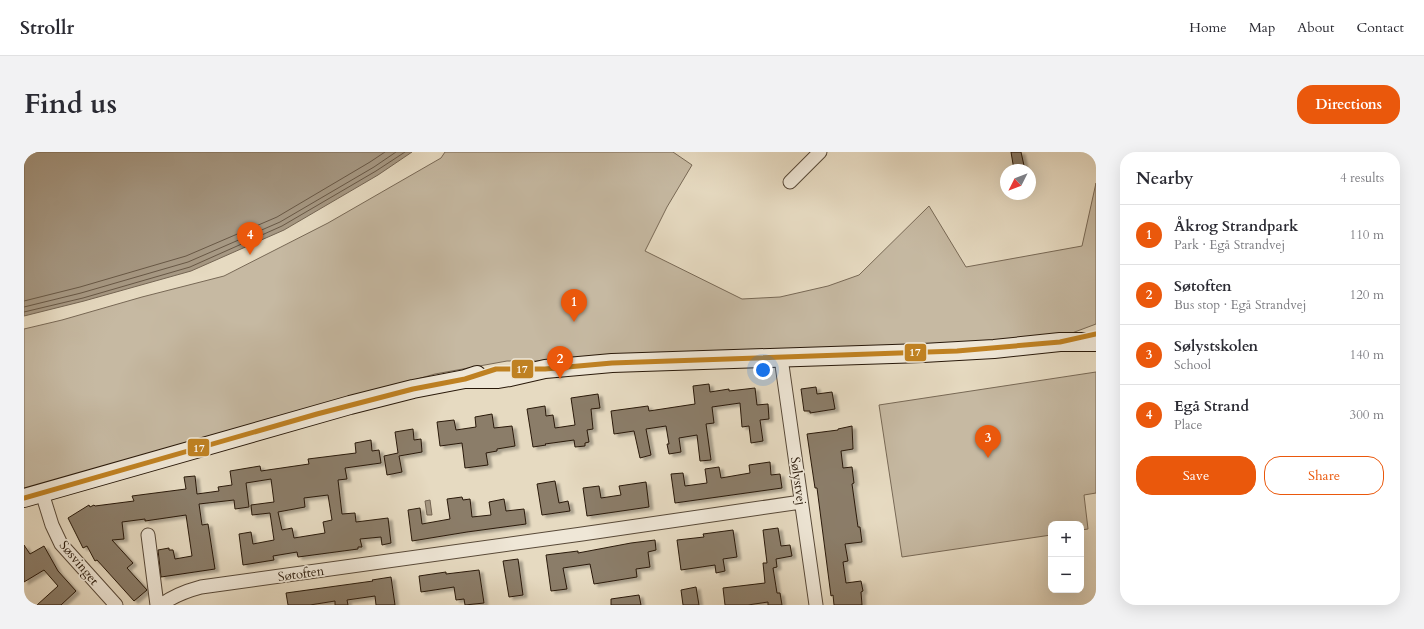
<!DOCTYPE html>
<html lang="en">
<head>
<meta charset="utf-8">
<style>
	:root { --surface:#fff; --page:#f2f2f3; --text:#2b2b33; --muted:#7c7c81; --line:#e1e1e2; --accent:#ea580c }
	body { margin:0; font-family:Cardo,serif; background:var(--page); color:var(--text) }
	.controls { position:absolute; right:12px; bottom:12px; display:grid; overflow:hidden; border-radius:8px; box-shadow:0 4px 16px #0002 }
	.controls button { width:36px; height:36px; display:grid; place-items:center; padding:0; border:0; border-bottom:1px solid var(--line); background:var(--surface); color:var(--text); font:20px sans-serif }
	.compass { position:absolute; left:976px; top:12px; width:36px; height:36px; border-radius:50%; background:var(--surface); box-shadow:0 4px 16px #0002; rotate:228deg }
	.you { position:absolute; left:739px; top:218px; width:14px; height:14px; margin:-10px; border:3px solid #fff; border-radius:50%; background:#1a73e8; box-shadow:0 0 0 6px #1a73e833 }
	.badge { display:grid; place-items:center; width:26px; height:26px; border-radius:50%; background:var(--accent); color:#fff; font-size:13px; font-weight:700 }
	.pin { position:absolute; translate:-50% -33px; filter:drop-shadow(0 1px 2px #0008) }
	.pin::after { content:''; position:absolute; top:21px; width:14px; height:12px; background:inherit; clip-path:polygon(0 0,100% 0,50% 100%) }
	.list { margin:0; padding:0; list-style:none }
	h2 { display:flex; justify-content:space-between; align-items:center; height:52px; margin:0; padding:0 16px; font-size:17px }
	h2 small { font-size:13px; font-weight:400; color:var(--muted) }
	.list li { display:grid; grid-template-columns:26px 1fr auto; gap:12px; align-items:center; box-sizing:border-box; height:60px; padding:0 16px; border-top:1px solid var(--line) }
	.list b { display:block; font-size:15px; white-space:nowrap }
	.list p { margin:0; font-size:13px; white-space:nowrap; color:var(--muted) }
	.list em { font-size:13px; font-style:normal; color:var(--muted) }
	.actions { display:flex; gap:8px; padding:12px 16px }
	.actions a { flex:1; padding:9px 0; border:1px solid var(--accent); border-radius:16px; text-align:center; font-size:14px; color:var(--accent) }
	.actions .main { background:var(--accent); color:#fff }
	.map { position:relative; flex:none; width:1072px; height:453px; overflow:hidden; border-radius:16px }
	header { display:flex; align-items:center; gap:24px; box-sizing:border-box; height:56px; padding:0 20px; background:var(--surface); border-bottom:1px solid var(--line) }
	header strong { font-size:19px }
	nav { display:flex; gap:22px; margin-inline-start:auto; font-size:14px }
	.intro { display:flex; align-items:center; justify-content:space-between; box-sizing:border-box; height:96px; padding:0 24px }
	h1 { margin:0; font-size:28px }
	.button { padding:10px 18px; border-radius:16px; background:var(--accent); color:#fff; font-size:14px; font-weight:700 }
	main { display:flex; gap:24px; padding:0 24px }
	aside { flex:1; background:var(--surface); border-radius:16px; box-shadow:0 4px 16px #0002 }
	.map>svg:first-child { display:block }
	.green { fill:#c6b9a2; stroke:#786956 }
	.water { fill:#a69883; stroke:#746553 }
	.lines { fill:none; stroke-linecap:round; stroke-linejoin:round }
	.shore { stroke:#685846; stroke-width:1 }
	.building { fill:#8b7d69; stroke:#29190a; fill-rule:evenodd; filter:url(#shadow) }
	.street-casing { stroke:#584938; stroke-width:15 }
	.secondary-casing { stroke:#29190a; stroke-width:20 }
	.street { stroke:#efe7d7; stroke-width:13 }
	.secondary { stroke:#efe7d7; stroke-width:18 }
	.bus-1-casing { stroke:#efe7d7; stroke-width:8 }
	.bus-1 { stroke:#bf8122; stroke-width:5 }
	.labels { text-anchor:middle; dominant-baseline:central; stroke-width:3.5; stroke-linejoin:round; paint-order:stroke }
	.street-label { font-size:13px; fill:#29190a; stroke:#efe7d7 }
	.line-badge { stroke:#efe7d7; stroke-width:1.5 }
	.badge-label { font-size:11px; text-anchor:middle; font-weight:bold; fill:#fff }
</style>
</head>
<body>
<header>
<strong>Strollr</strong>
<nav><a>Home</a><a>Map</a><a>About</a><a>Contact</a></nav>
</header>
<div class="intro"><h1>Find us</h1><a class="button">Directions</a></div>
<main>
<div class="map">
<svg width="1072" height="453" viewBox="0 0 1072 453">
	<defs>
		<filter id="shadow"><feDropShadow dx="4" dy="2.5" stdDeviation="1" flood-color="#0004"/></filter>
	</defs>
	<rect width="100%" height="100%" fill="#e6dac1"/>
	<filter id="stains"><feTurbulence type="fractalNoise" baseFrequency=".005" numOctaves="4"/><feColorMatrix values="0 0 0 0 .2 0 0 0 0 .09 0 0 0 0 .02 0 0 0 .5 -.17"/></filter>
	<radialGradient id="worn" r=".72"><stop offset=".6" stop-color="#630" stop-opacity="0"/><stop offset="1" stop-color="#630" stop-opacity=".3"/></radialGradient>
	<!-- green -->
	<path class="green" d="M421 0H649L668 13 643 55 621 99 718 147 756 145 804 134 835 123 905 54 942 115 1058 94 1072 31V172L1048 181 969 189 524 209H483L411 222 0 338V177L38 168 118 145 200 124 304 71 417 6Z
		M1072 220V341L1060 343 1064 377 1057 378V372H1027V383L878 405 855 253Z"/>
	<!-- water -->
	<path class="water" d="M0 0H388L354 23 260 78 167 119 60 149 0 164Z
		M406 348 408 363H403L401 349Z"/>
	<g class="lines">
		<!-- shore -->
		<path class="shore" d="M0 149 56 135 162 104 253 65 346 10 361 0
			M0 155 57 141 164 110 256 70 350 15 372 0
			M0 160 59 146 166 115 258 74 352 19 381 0"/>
	</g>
	<!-- building -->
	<path class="building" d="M987 0H997L1001 18H990Z
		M685 232 686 240 705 237V239L731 236 733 253 744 252 745 267 736 268 739 289 727 291 725 274 718 275 716 251 688 255 690 271 682 272 687 308 676 309 673 283 655 286 657 300 645 302 643 292H645L642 274 622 277 627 303 616 306 610 279 590 282 587 259 624 254 625 259 671 252 669 234Z
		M792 235 793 242 808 240 811 257 786 261V259H780L777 237Z
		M574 242 576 256 567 257 569 277 563 278 565 290 561 291V294L551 295 550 288 521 292 522 293 509 295 503 257 521 254 522 264 529 263 531 276 551 273 547 246Z
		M468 262 470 276 488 274 491 294 473 297V299L462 301 464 313 441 316 438 291 416 294 413 270 430 268 432 278 452 275 451 265Z
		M828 274 829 297 817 299 819 316 828 315 830 331 828 332 834 375H836L838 390 821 392 824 409 819 410 822 431 837 429 839 439 837 440 838 453H810L809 443 807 444 793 336H791L783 282 814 278V277Z
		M389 277 390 288 397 287 398 300 375 304 378 320 363 323 360 304 374 301 371 280Z
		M347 288 348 299 355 298 357 311 321 316 323 327 314 328 318 362 331 361 332 370 364 366 367 391 358 393 357 385 336 387 338 395H334V397L274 405 273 400 249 404 250 408 219 413 215 382 227 380 229 392 250 388 246 361 228 363 227 353 250 350 247 327 222 331 225 355 211 357 210 348 175 352 178 373 184 372 191 417 137 425 134 398 145 396V398H149L151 407 168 404 162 363 121 369V367L98 370 100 387 88 388 109 411 103 416 123 438 110 449 73 408 71 409 63 394 59 396 44 366 65 353 66 355 70 353 71 354 110 349 108 344 162 337 160 325 171 324 173 342 195 339 194 335 208 333 206 319 236 314 237 319 285 312 284 307 332 301 331 291ZM304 343 308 368 299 370 301 381 270 386 268 376 258 378 254 360 281 355 280 346Z
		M746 310 747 323 756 322 758 336 651 351 647 322 659 321 661 334 683 331 681 317 695 315 697 326 726 321 725 313Z
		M531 329 535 351 544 349 546 359 518 363 513 332Z
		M622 330 625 355 563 364 559 336 575 334 577 346 597 343 595 334Z
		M438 345 439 348 446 347 448 365 467 363 465 350 480 347 482 359 500 357 502 372 443 380 388 389 384 358 396 356 398 372 426 367 423 347Z
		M754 376 757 394 766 393 768 404 752 407 753 415 749 416 753 441H756L758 453H744V450L724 453H701L699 436 741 431 739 411H743L739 378Z
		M709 378 713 405 699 407 701 419 692 421 691 413 657 418 653 388 680 385 679 382Z
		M631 388 632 398 624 400 626 415 612 417 613 425 570 432 566 412 539 416 543 437 527 439 522 403 554 399V401L607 391Z
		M0 393 6 402 20 394 34 419 52 439 37 453H13L34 434 20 418 0 430Z
		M494 407 499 443 485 445 479 409Z
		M455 418 460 451 441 453 440 447 432 448 430 435 397 440 395 424 422 420V422Z
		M367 425 371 453H352L351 444 323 448 324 453H311V449L286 453H264L262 441 349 429 348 428Z
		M672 435 675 453H659L657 438Z
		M615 443 617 453H587V447Z"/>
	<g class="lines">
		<defs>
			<path id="street" d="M766 30 796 0
				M757 206 792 453
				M18 341 28 373 37 392 92 453
				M124 383 133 453
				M137 453C149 444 162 439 177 435L558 382 777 350"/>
			<path id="secondary" d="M441 227H473L486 225 521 217 588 211 899 201 970 197 1036 190H1072
				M0 346 326 253 389 237 441 227 453 223"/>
		</defs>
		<!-- street casing -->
		<use href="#street" class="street-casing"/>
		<!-- secondary casing -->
		<use href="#secondary" class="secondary-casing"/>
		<!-- street -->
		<use href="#street" class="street"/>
		<!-- secondary -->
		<use href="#secondary" class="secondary"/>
		<defs>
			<path id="bus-1" d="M0 346 293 262 389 237 441 227 472 217H521L588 211 933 199 1036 190 1072 182"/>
		</defs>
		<!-- bus-1 casing -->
		<use href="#bus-1" class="bus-1-casing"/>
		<!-- bus-1 -->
		<use href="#bus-1" class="bus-1"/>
	</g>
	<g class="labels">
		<!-- street labels -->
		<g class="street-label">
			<text transform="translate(774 329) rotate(82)">Sølystvej</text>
			<text transform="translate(55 411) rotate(50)">Søsvinget</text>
			<text transform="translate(277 422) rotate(-8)">Søtoften</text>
		</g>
	</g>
	<g class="line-badge">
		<rect x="880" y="191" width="23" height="19" rx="4" fill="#bf8122"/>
		<rect x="487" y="207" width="23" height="20" rx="4" fill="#bf8122"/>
		<rect x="163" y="286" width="23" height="19" rx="4" fill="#bf8122"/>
	</g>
	<g class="badge-label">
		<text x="891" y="204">17</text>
		<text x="498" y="221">17</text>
		<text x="175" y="300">17</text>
	</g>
	<rect width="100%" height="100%" filter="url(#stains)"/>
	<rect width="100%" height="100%" fill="url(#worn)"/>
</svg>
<div class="controls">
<button>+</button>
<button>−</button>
</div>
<svg class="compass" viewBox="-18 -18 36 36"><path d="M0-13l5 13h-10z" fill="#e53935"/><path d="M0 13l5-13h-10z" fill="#7c7c81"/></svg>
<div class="you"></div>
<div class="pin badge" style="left:550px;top:170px">1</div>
<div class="pin badge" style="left:536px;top:227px">2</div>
<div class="pin badge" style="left:964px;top:306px">3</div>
<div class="pin badge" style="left:226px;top:103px">4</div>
</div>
<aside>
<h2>Nearby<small>4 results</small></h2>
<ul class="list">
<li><span class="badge">1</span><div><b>Åkrog Strandpark</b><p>Park · Egå Strandvej</p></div><em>110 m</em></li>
<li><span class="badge">2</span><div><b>Søtoften</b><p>Bus stop · Egå Strandvej</p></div><em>120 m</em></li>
<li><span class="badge">3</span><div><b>Sølystskolen</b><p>School</p></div><em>140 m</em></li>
<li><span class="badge">4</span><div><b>Egå Strand</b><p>Place</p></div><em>300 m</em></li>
</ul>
<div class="actions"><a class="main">Save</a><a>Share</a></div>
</aside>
</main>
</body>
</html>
